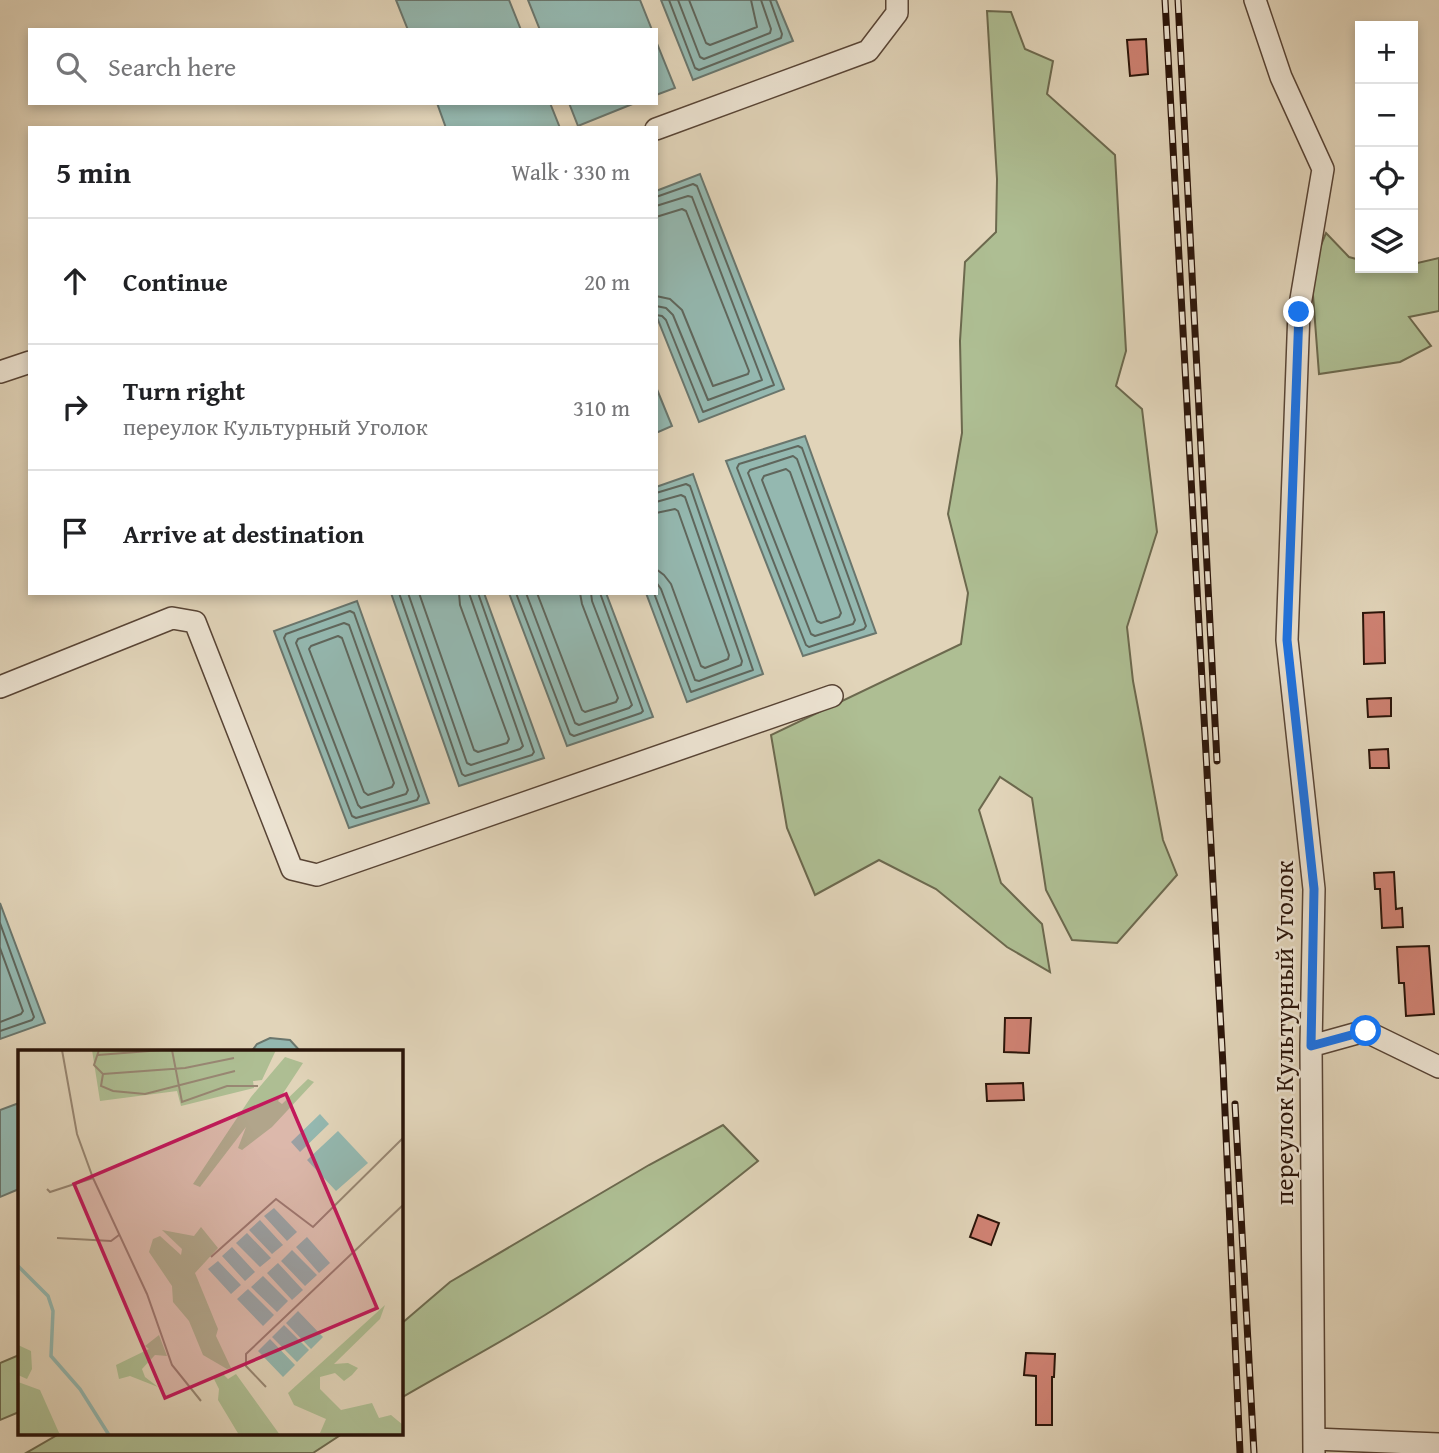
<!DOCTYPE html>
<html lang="en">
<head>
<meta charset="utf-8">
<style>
	:root { --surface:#fff; --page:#f2f2f2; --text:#202124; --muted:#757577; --line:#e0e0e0 }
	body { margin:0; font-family:"Gentium Book Plus",serif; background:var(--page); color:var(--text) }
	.controls { position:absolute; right:21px; top:21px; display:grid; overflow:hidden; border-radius:0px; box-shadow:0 4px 10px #0003 }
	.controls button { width:63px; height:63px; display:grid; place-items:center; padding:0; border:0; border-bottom:2px solid var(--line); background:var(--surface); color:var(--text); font:35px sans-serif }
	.stop { position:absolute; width:21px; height:21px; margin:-16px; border:5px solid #1a73e8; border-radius:50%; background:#fff }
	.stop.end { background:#1a73e8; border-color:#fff; box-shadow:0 2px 7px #0008 }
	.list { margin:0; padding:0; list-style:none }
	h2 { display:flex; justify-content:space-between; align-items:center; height:91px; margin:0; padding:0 28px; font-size:30px }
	h2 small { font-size:23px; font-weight:400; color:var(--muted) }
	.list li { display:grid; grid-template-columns:46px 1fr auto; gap:21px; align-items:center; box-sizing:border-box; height:126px; padding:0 28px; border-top:2px solid var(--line) }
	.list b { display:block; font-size:26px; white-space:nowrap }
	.list p { margin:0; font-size:23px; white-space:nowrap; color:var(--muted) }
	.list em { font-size:23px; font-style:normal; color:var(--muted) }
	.icon { flex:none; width:38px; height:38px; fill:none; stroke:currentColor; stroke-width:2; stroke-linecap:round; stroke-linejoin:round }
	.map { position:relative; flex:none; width:1439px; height:1453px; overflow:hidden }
	.search { position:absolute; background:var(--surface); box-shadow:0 4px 10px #0003; left:28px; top:28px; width:630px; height:77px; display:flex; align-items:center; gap:18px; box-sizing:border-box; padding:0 24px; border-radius:0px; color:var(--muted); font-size:26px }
	.panel { position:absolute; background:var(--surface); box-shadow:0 4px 10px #0003; left:28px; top:126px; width:630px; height:469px; border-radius:0px }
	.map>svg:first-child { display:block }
	.green { fill:#aebe93; stroke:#6c694e; stroke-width:2 }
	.water { fill:#94b8b0; stroke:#6a766d; stroke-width:2 }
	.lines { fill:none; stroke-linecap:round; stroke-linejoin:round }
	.shore { stroke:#5f665c; stroke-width:2 }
	.building { fill:#cf8273; stroke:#2a1409; stroke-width:2 }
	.minor-casing { stroke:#584435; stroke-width:24 }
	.minor { stroke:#ece3d2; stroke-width:21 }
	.rail-casing { stroke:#2a1409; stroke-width:7 }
	.rail { stroke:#ece3d2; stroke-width:4.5; stroke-dasharray:13; stroke-linecap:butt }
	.route { stroke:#1a73e8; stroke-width:9 }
	.labels { text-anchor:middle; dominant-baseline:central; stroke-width:5; stroke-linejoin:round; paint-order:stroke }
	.street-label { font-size:26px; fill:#2a1409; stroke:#ece3d2 }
	.inset-river { fill:none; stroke:#94b8b0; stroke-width:3.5 }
	.inset-road { fill:none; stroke:#988773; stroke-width:2 }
	.view { fill:#c2185b; fill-opacity:0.15; stroke:#c2185b; stroke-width:3.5 }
	.inset-edge { fill:none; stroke:#2a1409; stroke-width:3.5 }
</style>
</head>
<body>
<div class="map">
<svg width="1439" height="1453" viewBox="0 0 1439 1453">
	<rect width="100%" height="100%" fill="#e1d4b9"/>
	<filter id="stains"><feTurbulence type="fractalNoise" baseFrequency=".00286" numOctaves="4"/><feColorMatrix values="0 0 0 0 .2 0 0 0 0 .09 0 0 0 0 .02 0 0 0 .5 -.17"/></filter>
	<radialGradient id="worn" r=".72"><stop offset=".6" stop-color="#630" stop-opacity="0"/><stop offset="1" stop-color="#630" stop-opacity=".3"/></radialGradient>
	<!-- green -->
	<path class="green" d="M987 11 1011 12 1025 49 1053 61 1047 94 1115 155 1126 351 1116 386 1142 409 1157 532 1127 627 1133 681 1163 840 1177 875 1117 943 1072 940 1046 890 1032 798 1000 777 979 810 1001 883 1042 924 1050 972 1007 947 936 889 879 860 815 895 787 828 771 735 961 644 968 593 948 514 962 433 960 341 965 262 996 232 997 179Z
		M1326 233 1349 257 1360 260V268H1413V264L1439 258V311L1409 317 1431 346 1400 362 1319 374 1311 269Z
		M723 1125 758 1161C690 1216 619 1269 545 1315 498 1344 449 1370 401 1398V1324L450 1282 649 1165Z
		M19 1355V1412L0 1420V1363Z
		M59 1434H342L313 1453H26Z"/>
	<!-- water -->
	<path class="water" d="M396 0H509L521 30H408Z
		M528 0H640L652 30H540Z
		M661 0H776L793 41 693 80Z
		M656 41 675 88 656 95Z
		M437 103H550L560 128H446Z
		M569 103H635L578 126Z
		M700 174 784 389 699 422 656 315V191Z
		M656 387 672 426 656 433Z
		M805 436 876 633 803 656 726 461Z
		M693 474 763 674 687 702 646 593H656V487Z
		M391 593H484L544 758 459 786Z
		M509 593H606L653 717 567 746Z
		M357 601 429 803 349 828 274 631Z
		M0 903 45 1023 0 1039Z
		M270 1038 290 1040 301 1052H251L257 1044Z
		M19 1103V1189L0 1197V1110Z"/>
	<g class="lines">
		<!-- shore -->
		<path class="shore" d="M669 0 695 68 699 70 781 38 782 34 770 0
			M678 0 700 57 704 59 770 33 771 29 761 0
			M689 0 706 43 710 45 757 27 751 0
			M656 197 693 184 697 186 774 385 703 412 666 320 662 316 656 315
			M656 206 688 196 692 197 762 380 708 400 673 315 666 308 656 306
			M656 217 682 209 686 211 749 371 748 374 713 386 682 310 670 299 656 296
			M798 446 802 448 866 626 864 629 809 647 806 645 737 468 739 464Z
			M793 456 797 459 855 620 853 624 815 636 811 634 748 473 750 470Z
			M786 469 790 472 841 613 839 617 821 623 817 621 762 480 764 476Z
			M656 502 681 495 685 497 742 661 741 665 699 681 695 680 661 589 656 582
			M656 513 675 509 678 511 729 655 728 659 705 668 701 666 671 584 664 575 656 569
			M399 593 462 774 465 776 532 755 534 752 478 593
			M408 593 467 763 471 765 520 749 523 746 469 593
			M419 593 474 750 478 752 507 743 509 739 460 605 459 593
			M516 593 570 734 574 736 641 713 643 711 600 593
			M526 593 575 723 579 725 629 708 632 705 592 601 591 593
			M537 593 582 710 585 712 616 702 618 698 582 604 580 593
			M654 593 691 692 753 670 690 486 686 484 656 493
			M350 611 354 613 419 796 417 800 356 818 352 816 284 638 286 634Z
			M344 623 349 625 408 790 406 794 361 808 358 805 296 643 298 639Z
			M338 636 342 638 394 783 392 787 368 795 364 792 309 649 311 646Z
			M0 923 34 1017 32 1020 0 1031
			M0 948 23 1011 21 1014 0 1022"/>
	</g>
	<!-- building -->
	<path class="building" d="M1146 39 1148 74 1130 76 1127 40Z
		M1384 612 1385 663 1364 664 1363 613Z
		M1391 698V716L1368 717 1367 699Z
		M1388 749 1389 768H1370L1369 750Z
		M1394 872 1396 909 1402 908 1403 927 1382 928 1380 889H1375L1374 873Z
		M1429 946 1434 1014 1406 1016 1404 983H1399L1397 947Z
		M1005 1018H1031L1029 1053 1004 1052Z
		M1023 1083 1024 1100 987 1101 986 1084Z
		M978 1215 999 1223 991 1245 970 1237Z
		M1026 1353 1055 1354 1054 1377H1052V1425H1036V1376L1024 1375Z"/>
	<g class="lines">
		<defs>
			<path id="minor" d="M1255 0 1281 77 1323 169 1299 311 1287 640 1314 889 1311 1046 1314 1453
				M656 129 868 51 897 13V0
				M0 372 30 362
				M0 687 172 618 195 622 292 869 317 875 832 696
				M1311 1046 1365 1031 1439 1067
				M1314 1439 1439 1444"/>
		</defs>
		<!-- minor casing -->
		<use href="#minor" class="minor-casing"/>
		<!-- minor -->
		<use href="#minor" class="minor"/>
		<defs>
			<path id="rail" d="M1165 0 1223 1066 1240 1453
				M1178 0 1217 761
				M1235 1104 1254 1453"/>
		</defs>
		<!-- rail casing -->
		<use href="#rail" class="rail-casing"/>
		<!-- rail -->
		<use href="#rail" class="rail"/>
	</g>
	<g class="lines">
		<!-- route -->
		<path class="route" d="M1299 312 1287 640 1314 889 1311 1046 1366 1031"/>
	</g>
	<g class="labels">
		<!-- street labels -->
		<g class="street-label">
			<text transform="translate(1283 1033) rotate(-90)">переулок Культурный Уголок</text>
		</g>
	</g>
	<!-- overview -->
	<g transform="translate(18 1050)">
		<rect width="385" height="385" fill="#e1d4b9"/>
		<path d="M74 0H258L244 30 235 31 236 38 163 56 159 41 82 51ZM267 7 285 13 260 51 264 54 290 29 296 32 254 77 224 100 220 98 228 77 182 137 175 134 233 47ZM183 177 200 198 177 223 200 279 198 286 213 318 209 319 185 305 171 271 155 252 154 236 131 202 135 189 142 186 163 205 164 199 144 180 176 186ZM367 255 362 269 316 314 330 313 340 318 334 325 326 331 317 323 302 327V339L323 360 354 353 361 368 373 365 385 375V385L302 383 308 369 276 355 270 343ZM141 285 149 306 137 305 124 319 127 327 140 337 112 326 101 329 98 315 131 299 127 296ZM0 295 13 301 14 319 9 329 0 325ZM205 324 210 329 218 324 262 385H221L200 350 201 339 195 327ZM0 332 22 340 42 385H0Z" fill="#aebe93"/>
		<path d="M302 64 311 74 282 102 273 92ZM320 81 350 113 318 141 289 110ZM256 158 279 182 269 191 246 166ZM242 170 265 195 254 204 231 180ZM229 183 253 208 242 217 218 193ZM289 187 312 213 301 223 278 197ZM214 197 237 222 227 231 204 206ZM274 200 299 225 287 236 263 211ZM200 211 223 235 213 244 190 219ZM260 213 285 240 274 250 249 223ZM245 226 270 251 259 262 233 237ZM230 239 256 265 245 276 219 249ZM280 261 305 287 293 299 268 273ZM266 275 291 300 279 312 254 287ZM252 289 277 315 265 327 240 301Z" fill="#94b8b0"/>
		<path class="inset-river" d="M0 216 30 246 35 261 33 306 62 339 91 385"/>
		<path class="inset-road" d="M44 0 59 84 75 128 129 244 154 315 183 351M81 0 76 15 85 24 83 36 95 41 127 44 217 21M154 0 164 52 209 36H240M80 5 144 0M85 24 167 18 216 8M29 139 32 142 75 128M39 188 93 191 101 185M193 207 258 149 295 177 385 88M248 337 228 316V304L385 155"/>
		<path class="view" d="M268 44 359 258 147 348 56 134Z"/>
		<rect width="385" height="385" class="inset-edge"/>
	</g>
	<rect width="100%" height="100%" filter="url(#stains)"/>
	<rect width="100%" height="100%" fill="url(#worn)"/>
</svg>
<div class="controls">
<button>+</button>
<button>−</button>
<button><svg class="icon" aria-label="locate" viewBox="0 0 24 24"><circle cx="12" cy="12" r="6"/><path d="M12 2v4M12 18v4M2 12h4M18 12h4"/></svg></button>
<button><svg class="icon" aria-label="layers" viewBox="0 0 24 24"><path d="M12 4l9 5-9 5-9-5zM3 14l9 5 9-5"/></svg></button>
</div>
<div class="stop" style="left:1366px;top:1031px"></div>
<div class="stop end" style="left:1299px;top:312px"></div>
<div class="search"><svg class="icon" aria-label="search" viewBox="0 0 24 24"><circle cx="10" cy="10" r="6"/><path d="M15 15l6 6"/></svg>Search here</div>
<section class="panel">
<h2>5 min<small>Walk · 330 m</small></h2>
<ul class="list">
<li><svg class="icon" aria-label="ahead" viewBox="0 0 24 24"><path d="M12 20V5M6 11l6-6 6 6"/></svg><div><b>Continue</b></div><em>20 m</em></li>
<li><svg class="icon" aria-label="right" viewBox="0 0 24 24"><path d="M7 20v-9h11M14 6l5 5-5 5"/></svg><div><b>Turn right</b><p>переулок Культурный Уголок</p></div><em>310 m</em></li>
<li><svg class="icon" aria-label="arrive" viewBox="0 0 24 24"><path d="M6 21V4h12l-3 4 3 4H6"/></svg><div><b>Arrive at destination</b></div></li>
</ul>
</section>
</div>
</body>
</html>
